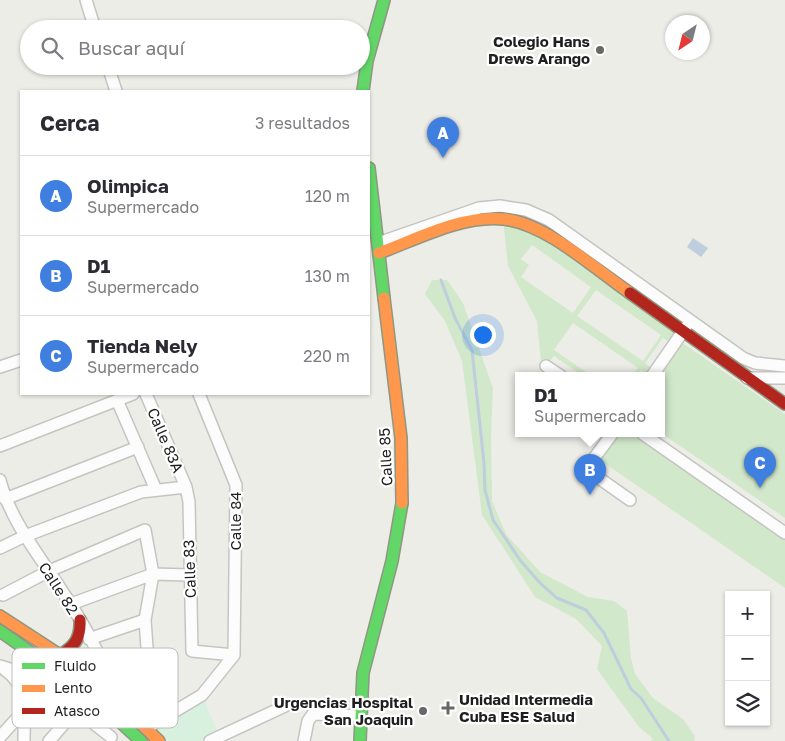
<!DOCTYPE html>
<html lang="es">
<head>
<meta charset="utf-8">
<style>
	:root { --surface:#fff; --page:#f7f7f7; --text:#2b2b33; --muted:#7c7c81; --line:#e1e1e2; --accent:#0b8043 }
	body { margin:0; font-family:"Golos Text",sans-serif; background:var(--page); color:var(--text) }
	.controls { position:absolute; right:15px; bottom:15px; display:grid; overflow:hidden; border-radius:0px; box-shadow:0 1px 4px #0004 }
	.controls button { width:45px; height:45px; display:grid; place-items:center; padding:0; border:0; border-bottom:1px solid var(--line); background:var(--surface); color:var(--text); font:25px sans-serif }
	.compass { position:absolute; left:665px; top:15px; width:45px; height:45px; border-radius:50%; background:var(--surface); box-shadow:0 1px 4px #0004; rotate:215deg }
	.you { position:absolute; left:482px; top:334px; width:18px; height:18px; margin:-12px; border:4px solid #fff; border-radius:50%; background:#1a73e8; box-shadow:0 0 0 8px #1a73e833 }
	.badge { display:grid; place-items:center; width:32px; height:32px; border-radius:50%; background:var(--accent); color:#fff; font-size:16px; font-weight:700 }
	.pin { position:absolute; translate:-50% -41px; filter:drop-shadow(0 1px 2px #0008) }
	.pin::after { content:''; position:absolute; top:26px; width:18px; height:15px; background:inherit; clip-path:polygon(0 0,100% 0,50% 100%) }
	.popup { position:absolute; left:515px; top:372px; width:150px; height:65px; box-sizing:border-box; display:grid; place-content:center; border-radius:0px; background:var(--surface); filter:drop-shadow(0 1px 4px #0005); font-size:16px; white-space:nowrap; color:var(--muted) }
	.popup b { font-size:19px; color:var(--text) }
	.popup::after { content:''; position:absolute; left:50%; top:100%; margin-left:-10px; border:10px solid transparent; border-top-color:var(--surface) }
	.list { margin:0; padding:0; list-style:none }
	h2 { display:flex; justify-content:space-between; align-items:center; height:65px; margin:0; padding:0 20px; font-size:21px }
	h2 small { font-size:16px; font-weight:400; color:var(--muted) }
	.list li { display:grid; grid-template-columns:32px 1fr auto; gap:15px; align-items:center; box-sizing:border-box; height:80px; padding:0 20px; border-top:1px solid var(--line) }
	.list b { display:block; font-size:19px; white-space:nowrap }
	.list p { margin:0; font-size:16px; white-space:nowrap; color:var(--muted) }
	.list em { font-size:16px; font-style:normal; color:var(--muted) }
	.icon { flex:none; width:28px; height:28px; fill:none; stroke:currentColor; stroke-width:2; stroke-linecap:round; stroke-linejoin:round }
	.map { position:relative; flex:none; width:785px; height:741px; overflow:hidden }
	.search { position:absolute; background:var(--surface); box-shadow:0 1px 4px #0004; left:20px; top:20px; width:350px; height:55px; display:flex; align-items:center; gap:12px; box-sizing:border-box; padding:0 18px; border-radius:28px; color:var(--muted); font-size:19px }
	.panel { position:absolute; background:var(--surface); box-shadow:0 1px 4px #0004; left:20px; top:90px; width:350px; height:305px; border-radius:0px }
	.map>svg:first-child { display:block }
	.grass { fill:#d2e8ca; fill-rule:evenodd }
	.park { fill:#d8f1df }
	.water { fill:#becedd }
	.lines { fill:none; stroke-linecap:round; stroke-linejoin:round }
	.stream { stroke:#becedd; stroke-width:3 }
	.street-casing { stroke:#c4c4c2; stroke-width:14 }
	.fast-casing { stroke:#8f9682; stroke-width:14 }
	.slow-casing { stroke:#8f9682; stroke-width:14 }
	.jam-casing { stroke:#8f9682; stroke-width:14 }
	.street { stroke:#fcfcfc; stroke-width:11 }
	.fast { stroke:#63d668; stroke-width:11 }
	.slow { stroke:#ff974d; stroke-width:11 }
	.jam { stroke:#b3261e; stroke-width:11 }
	.poi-dot { fill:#676765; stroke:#fff; stroke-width:2 }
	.labels { text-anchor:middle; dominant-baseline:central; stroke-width:4.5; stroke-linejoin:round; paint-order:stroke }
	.poi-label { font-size:15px; font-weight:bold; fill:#1f1f1f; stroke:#fff; text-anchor:end }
	.street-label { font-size:15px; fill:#1f1f1f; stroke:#fff }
	.key { fill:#fff; stroke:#bcbcbc; stroke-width:1 }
	.key-label { font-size:14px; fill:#1f1f1f }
</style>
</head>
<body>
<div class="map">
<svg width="785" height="741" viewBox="0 0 785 741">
	<rect width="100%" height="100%" fill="#edede8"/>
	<!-- grass -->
	<path class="grass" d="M503 219 523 223 683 331 674 345 663 338 645 363 656 371 650 376 641 370 636 376H632L638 368 573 323 554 350 592 376H583L554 356 546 366 541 362 537 321 508 266ZM532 245 591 287 573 313 521 277 529 265 521 259ZM596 290 661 335 643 361 577 316Z
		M432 280H447L463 303 493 388 491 436 492 501 506 534 540 572 588 597 614 601 627 611 631 658 635 674 653 698 683 719 695 736 694 741H651L652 738 639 727 597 669 602 646 576 619 535 597 482 515 462 361 445 321 425 294Z
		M681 342 785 414V518L661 433V376H658Z
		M619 434H632L785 539V588L600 460Z"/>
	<!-- park -->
	<path class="park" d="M202 695 218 733 199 741H168L156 727Z"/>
	<!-- water -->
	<path class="water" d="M693 238 708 248 701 257 687 247Z"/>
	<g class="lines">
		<!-- stream -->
		<path class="stream" d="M441 280 455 318 472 350 484 463 485 490 493 520 520 560 540 583 557 598 586 610 604 633 631 689 641 698 669 741"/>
		<defs>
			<path id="street" d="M86 0 95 29
				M108 66 116 91
				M378 243 479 208 500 206 526 210 549 220 743 358 755 363 785 366
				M546 366 561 376
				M0 367 21 360
				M652 376 686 327
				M747 378H785
				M146 394 186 487 189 502 192 651 234 655
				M199 394 236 485 234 655
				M117 400 156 490
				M612 434 586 469 630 500
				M643 434 785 533
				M0 446 133 394
				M0 480C9 515 30 543 50 573 76 611 103 653 114 698
				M5 499 138 447
				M0 548 25 536 141 492 186 487
				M3 595 49 571 145 530 153 574 145 620 148 661 108 673
				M71 604 153 574 189 575
				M89 639 145 620
				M0 666 29 675 46 686 111 737
				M5 670C29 686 24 715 24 741
				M147 728 202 695 234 655
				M0 737 46 686
				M49 741 77 709
				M210 741 285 706
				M304 741 308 721 313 714 360 716"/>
			<path id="fast" d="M363 91 367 61 384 0
				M369 168 384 298
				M0 631 92 696 141 741
				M360 741 363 673 392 561 402 503"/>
			<path id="slow" d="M379 253C417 239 461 215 503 219 546 223 595 269 630 293
				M384 298 401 438 402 503
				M0 616 60 655 114 698 159 741"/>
			<path id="jam" d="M630 293 785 404
				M60 655C75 647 81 637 80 620"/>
		</defs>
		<!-- street casing -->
		<use href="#street" class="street-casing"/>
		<!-- fast casing -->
		<use href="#fast" class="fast-casing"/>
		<!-- slow casing -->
		<use href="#slow" class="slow-casing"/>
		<!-- jam casing -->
		<use href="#jam" class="jam-casing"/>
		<!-- street -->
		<use href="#street" class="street"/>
		<!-- fast -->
		<use href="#fast" class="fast"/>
		<!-- slow -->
		<use href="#slow" class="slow"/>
		<!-- jam -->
		<use href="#jam" class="jam"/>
	</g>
	<!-- markers -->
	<g class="poi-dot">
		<circle cx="600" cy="50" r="5"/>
		<path d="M445.5 700.5h5v5h5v5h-5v5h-5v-5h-5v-5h5z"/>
		<circle cx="423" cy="711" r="5"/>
	</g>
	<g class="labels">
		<!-- poi labels -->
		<g class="poi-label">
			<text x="590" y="41">Colegio Hans<tspan x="590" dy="17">Drews Arango</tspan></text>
			<text x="459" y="699" text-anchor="start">Unidad Intermedia<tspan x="459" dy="17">Cuba ESE Salud</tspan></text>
			<text x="413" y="702">Urgencias Hospital<tspan x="413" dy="17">San Joaquin</tspan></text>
		</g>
		<!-- street labels -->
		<g class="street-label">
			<text transform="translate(166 440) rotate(67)">Calle 83A</text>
			<text transform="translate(385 457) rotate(-93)">Calle 85</text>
			<text transform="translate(235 521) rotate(-90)">Calle 84</text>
			<text transform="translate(189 569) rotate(-92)">Calle 83</text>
			<text transform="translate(59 588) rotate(57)">Calle 82</text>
		</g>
	</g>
	<!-- legend -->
	<rect x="12" y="648" width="166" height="80" rx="8" class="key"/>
	<rect x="22" y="663" width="23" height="6" fill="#63d668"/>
	<rect x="22" y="685" width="23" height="7" fill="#ff974d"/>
	<rect x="22" y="708" width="23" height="6" fill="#b3261e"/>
	<g class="key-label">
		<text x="54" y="671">Fluido</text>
		<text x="54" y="693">Lento</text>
		<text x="54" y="716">Atasco</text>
	</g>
</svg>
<div class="controls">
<button>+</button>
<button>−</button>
<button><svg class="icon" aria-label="layers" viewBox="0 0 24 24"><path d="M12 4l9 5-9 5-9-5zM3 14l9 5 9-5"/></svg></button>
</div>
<svg class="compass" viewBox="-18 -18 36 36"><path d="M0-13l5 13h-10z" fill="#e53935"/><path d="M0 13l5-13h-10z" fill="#7c7c81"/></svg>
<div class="you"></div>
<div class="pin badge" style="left:443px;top:158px;background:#3f7fe0">A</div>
<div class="pin badge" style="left:590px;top:495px;background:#3f7fe0">B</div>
<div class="popup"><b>D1</b>Supermercado</div>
<div class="pin badge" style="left:760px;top:488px;background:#3f7fe0">C</div>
<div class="search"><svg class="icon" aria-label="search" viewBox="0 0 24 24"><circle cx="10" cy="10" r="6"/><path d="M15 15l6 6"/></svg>Buscar aquí</div>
<section class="panel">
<h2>Cerca<small>3 resultados</small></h2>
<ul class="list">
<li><span class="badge" style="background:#3f7fe0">A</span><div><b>Olimpica</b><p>Supermercado</p></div><em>120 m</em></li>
<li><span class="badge" style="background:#3f7fe0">B</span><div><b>D1</b><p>Supermercado</p></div><em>130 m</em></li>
<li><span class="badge" style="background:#3f7fe0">C</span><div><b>Tienda Nely</b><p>Supermercado</p></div><em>220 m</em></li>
</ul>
</section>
</div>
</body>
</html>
